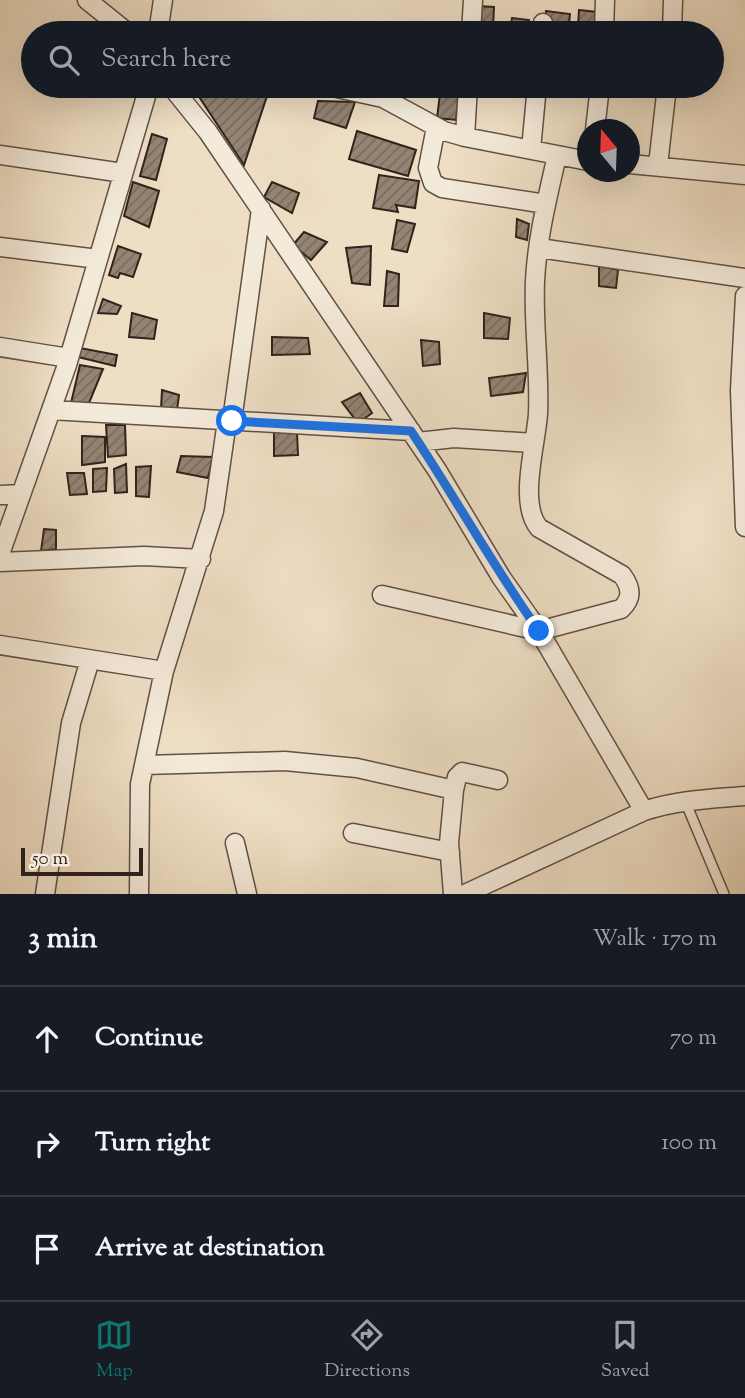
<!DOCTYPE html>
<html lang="en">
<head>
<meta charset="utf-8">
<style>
	:root { --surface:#171b24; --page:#242831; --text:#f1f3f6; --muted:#9ea1a6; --line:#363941; --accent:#0f766e }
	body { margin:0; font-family:"Sorts Mill Goudy",serif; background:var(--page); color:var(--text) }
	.compass { position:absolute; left:577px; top:119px; width:63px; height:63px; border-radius:50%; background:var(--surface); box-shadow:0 7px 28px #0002; rotate:341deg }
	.scale { position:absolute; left:21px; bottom:18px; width:122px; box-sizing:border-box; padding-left:7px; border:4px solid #32221c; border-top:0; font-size:19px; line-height:24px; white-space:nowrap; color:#32221c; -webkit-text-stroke:5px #f4ead9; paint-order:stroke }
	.stop { position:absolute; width:21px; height:21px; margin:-16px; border:5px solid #1a73e8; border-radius:50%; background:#fff }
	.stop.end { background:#1a73e8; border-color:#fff; box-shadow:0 2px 7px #0008 }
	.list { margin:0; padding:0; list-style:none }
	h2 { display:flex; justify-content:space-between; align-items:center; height:91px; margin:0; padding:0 28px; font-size:30px }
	h2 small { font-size:23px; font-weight:400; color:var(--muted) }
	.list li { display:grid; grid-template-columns:46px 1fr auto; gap:21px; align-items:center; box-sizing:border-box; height:105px; padding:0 28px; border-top:2px solid var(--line) }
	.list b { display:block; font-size:26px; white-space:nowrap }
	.list em { font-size:23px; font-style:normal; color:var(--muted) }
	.icon { flex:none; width:38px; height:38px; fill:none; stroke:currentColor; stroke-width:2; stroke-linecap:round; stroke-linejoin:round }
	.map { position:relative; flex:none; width:745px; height:894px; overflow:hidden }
	.search { position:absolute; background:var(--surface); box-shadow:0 7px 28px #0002; left:21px; right:21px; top:21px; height:77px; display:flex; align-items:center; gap:18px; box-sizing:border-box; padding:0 24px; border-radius:38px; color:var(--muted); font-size:26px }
	.sheet { height:406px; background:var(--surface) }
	nav { display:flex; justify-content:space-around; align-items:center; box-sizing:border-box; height:98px; border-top:2px solid var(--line); background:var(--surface); font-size:19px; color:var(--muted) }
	nav a { display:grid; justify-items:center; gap:4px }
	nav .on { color:var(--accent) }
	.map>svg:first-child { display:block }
	.building { fill:url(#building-hatch); stroke:#32221c; stroke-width:2 }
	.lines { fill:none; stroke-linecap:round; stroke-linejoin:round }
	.lane-casing { stroke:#615146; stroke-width:12 }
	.street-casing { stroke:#615146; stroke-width:21 }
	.lane { stroke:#f4ead9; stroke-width:9 }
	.street { stroke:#f4ead9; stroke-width:18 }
	.route { stroke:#1a73e8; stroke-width:9 }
</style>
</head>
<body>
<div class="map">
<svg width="745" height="894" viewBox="0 0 745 894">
	<defs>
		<pattern id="building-hatch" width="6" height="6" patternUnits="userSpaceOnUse" patternTransform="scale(1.75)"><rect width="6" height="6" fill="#948473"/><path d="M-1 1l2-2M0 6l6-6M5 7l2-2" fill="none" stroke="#796c5e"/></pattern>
	</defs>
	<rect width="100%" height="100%" fill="#eedec4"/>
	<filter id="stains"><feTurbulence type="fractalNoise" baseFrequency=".00286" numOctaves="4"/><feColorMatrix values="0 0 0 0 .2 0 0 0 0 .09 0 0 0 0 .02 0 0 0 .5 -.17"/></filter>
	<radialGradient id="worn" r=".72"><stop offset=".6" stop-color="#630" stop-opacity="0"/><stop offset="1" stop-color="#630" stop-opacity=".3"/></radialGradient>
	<!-- building -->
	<path class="building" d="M477 6 494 7 493 27 476 26Z
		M579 10 597 12 595 29 578 27Z
		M546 11 570 14 568 33H545Z
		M512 18 529 20 527 32 510 30Z
		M192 86H243L268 93 244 165Z
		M441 86H460L456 120 437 118Z
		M318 101 355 102 346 128 314 118Z
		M357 131 416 150 408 176 349 159Z
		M152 134 167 139 156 180 140 176Z
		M379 175 419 181 415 208 396 205 398 212 373 208Z
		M133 182 159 191 149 227 124 216Z
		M272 182 299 193 292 213 264 197Z
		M517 219 529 224 527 240 516 237Z
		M397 220 415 224 407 252 392 249Z
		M304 232 327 242 311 260 293 245Z
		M118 246 141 254 133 277 120 273 118 278 109 275Z
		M371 246 370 285 352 283 346 248Z
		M599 265 618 270 616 288 599 286Z
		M387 271 399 274 398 306H384Z
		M103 299 121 306 117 314 98 313Z
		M132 313 157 320 154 339 129 337Z
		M484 313 510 318 508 339 484 338Z
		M272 337 308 338 310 354 272 355Z
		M421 340 439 342 440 364 423 366Z
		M80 348 117 355 115 366 78 357Z
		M80 365 103 369 89 403H71Z
		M526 373 523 392 491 396 489 378Z
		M162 390 179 395 177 410 161 409Z
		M360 393 372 413 358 423 342 402Z
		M106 425H125L126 455 108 457Z
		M274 430 297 433 298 455 274 456Z
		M82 436 105 437V462L82 465Z
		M181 456 213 457 208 478 177 472Z
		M126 464 127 492 115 493 114 469Z
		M151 466 149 497 136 496V467Z
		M107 468 106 491 93 492V469Z
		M67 473H84L87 494 70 495Z
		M44 529 56 530V549L41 551Z"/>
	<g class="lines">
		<defs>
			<path id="lane" d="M685 801 724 894"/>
			<path id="street" d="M87 0 128 33
				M158 33 163 0
				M471 33 473 0
				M542 33 543 23
				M604 33 605 0
				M672 33 673 0
				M171 86 208 132 437 470 501 577 539 631 644 811
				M328 86 383 98 444 131 465 137 588 161
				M436 127 428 168 433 183 442 188 546 204
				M595 130 600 86
				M465 137 468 86
				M531 149 537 86
				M0 155 123 173
				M630 164 745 175
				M658 165 667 86
				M0 247 98 259
				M539 248 745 278
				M0 347 69 358
				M51 410 411 431
				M232 421 261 209
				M418 442 454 438 534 443
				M0 495 21 494
				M745 527 740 390 745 296
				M0 554 67 365 149 86
				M0 562 144 556 201 559
				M382 595 539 631 621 609C633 598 631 587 622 575L539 528C518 503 536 445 538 414 540 370 533 325 535 281 537 238 548 196 557 155
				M0 645 164 671
				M145 765 285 761 357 768 454 790 449 843 453 894
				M454 790 457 777 462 772 498 780
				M353 833 450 852
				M235 843 247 894
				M45 894 71 723 90 660
				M139 894 140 784 164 671 214 511 227 421
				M465 894 644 811C677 800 710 799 745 796"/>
		</defs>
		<!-- lane casing -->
		<use href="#lane" class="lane-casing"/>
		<!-- street casing -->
		<use href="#street" class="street-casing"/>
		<!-- lane -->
		<use href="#lane" class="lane"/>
		<!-- street -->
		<use href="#street" class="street"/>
	</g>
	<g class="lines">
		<!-- route -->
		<path class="route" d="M232 421 411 431C455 497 493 566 539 631"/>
	</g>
	<rect width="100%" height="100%" filter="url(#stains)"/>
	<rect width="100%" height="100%" fill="url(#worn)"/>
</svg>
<svg class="compass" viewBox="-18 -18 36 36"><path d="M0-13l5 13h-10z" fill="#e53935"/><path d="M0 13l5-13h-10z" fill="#9ea1a6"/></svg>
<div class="scale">50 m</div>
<div class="stop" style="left:232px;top:421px"></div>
<div class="stop end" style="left:539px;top:631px"></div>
<div class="search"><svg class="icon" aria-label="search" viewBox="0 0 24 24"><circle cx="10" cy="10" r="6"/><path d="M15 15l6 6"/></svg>Search here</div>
</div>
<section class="sheet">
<h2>3 min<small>Walk · 170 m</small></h2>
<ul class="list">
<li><svg class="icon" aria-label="ahead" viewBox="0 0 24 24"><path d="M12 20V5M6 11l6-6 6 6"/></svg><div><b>Continue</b></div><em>70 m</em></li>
<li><svg class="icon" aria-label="right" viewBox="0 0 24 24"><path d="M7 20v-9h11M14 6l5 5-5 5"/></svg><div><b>Turn right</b></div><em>100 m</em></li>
<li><svg class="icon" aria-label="arrive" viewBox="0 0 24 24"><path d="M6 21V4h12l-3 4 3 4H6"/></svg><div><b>Arrive at destination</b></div></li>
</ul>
</section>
<nav>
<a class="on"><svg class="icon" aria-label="map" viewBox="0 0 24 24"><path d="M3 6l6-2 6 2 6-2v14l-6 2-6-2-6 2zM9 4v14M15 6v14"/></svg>Map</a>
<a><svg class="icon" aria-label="directions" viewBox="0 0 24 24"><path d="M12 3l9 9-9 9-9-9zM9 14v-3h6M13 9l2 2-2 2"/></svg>Directions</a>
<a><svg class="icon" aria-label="saved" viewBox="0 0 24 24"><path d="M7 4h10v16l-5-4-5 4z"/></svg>Saved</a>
</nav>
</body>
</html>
